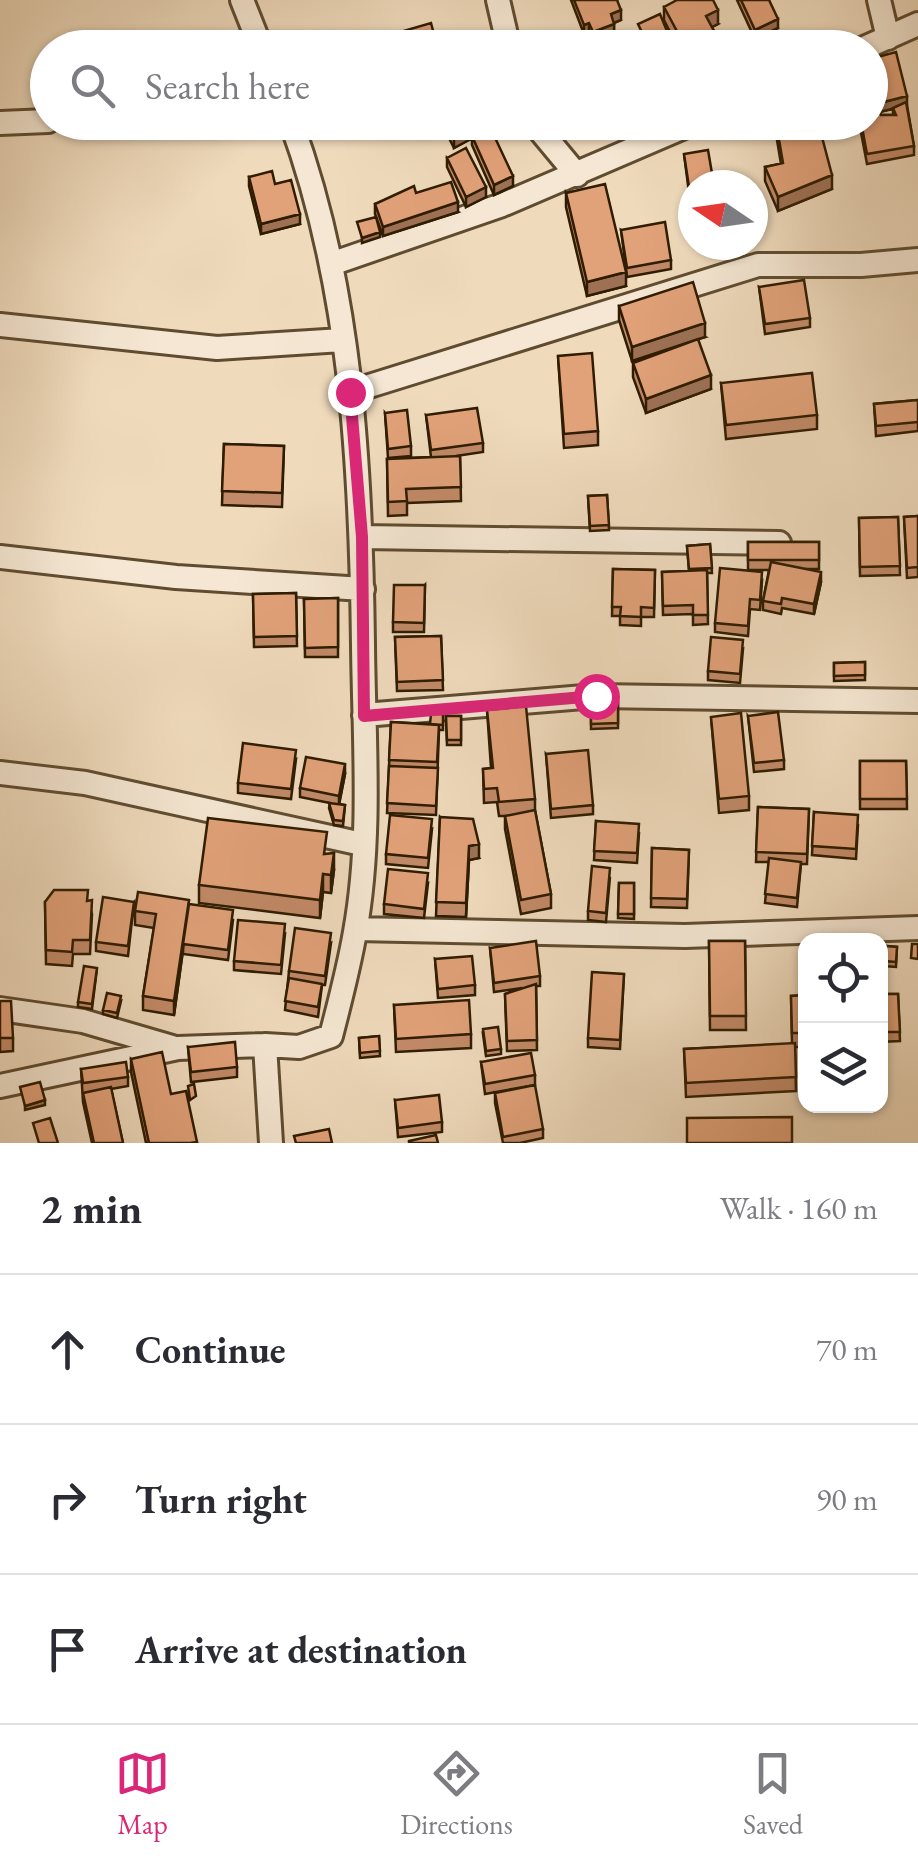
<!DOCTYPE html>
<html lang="en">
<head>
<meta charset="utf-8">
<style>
	:root { --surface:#fff; --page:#f2f2f3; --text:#2b2b33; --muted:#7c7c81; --line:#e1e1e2; --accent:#db2777 }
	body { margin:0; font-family:"EB Garamond",serif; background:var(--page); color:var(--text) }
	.controls { position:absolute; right:30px; bottom:30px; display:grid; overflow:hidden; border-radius:20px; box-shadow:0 2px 8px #0004 }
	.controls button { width:90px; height:90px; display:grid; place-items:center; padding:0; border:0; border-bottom:2px solid var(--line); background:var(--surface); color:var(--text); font:50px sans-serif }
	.compass { position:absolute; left:678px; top:170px; width:90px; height:90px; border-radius:50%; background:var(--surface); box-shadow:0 2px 8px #0004; rotate:283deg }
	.stop { position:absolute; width:30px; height:30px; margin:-22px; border:8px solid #db2777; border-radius:50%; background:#fff }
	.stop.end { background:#db2777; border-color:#fff; box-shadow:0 2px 10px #0008 }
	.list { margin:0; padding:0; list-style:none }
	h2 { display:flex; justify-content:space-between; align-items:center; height:130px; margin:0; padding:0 40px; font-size:42px }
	h2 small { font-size:32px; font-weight:400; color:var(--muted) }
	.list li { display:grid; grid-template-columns:65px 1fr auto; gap:30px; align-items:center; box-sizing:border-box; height:150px; padding:0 40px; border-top:2px solid var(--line) }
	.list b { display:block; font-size:38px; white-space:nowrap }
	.list em { font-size:32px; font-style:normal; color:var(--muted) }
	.icon { flex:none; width:55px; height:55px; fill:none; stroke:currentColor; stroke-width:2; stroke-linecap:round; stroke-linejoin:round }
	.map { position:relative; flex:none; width:918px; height:1143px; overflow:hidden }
	.search { position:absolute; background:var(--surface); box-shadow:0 2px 8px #0004; left:30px; right:30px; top:30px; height:110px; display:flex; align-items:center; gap:25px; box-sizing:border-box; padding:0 35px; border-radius:55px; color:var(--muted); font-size:38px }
	.sheet { height:580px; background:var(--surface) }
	nav { display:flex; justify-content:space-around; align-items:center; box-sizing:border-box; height:140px; border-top:2px solid var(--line); background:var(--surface); font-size:28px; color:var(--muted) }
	nav a { display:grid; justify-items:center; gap:5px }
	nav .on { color:var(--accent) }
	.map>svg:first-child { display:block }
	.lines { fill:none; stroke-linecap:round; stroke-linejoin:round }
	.minor-casing { stroke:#5f4c30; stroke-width:28 }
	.minor { stroke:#f5e7d3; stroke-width:22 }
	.wall { fill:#c28a68; stroke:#2f1c01; stroke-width:2.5; fill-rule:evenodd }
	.shaded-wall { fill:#9e7155; stroke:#2f1c01; stroke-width:2.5 }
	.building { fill:#e1a179; stroke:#2f1c01; stroke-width:2.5 }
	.route { stroke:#db2777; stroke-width:12 }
</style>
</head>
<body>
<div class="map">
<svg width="918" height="1143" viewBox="0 0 918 1143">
	<rect width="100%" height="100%" fill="#efdabc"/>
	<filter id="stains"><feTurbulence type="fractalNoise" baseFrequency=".002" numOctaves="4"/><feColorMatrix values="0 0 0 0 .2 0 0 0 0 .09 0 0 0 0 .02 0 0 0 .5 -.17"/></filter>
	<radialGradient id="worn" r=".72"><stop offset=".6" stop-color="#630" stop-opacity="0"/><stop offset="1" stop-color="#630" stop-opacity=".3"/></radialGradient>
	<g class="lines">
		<defs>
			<path id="minor" d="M242 0 261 48
				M498 0 509 48
				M879 0 888 38
				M864 48 918 24
				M533 122 577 175
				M0 123 48 121
				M331 264 502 205 696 122
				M0 325 217 348 342 340
				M350 392 758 265H861L918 260
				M362 537 779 543
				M0 557 176 577 363 589
				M364 715 596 696 918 701
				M0 773 85 783 362 844
				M356 929 685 936 918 928
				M0 1009 83 1021 172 1047
				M0 1086 178 1048 265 1045
				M271 1143 265 1045 299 1047 331 1036C340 1001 349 967 355 932 372 838 364 740 363 645 361 470 352 288 291 122"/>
		</defs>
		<!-- minor casing -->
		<use href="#minor" class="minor-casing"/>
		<!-- minor -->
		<use href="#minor" class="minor"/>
	</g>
	<!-- wall -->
	<path class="wall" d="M571 0H617L621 20 614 23V33L593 41 589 32 584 34Z
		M737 0H769L778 28 755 39Z
		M664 7 718 24 712 27 723 48H678L664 20Z
		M870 59 907 105 914 146V155L867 164 859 122H870L874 108 870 93ZM893 109V115H881L879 112Z
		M441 122H486V129L513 186 494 195 472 145V138L454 148Z
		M774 122H818L832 189 778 211 765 181V167L781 164Z
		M684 154 693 185V216H692Z
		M447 158 486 197 466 207 447 167Z
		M249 177 275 184 300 224 261 234 249 186Z
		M416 193 458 212 383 236 375 214V204Z
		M566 193 626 286 587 296 566 207Z
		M621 230 671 260V269L627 277Z
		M759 287 810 318V327L765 334Z
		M619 306 705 337 698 339 711 389 646 413 633 377V363L682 344 632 361 619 320Z
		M558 356 598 431V445L564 448Z
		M721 383 817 415V429L726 439Z
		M918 400V431L876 436 874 404Z
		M385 413 411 446V456L388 458Z
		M426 415 483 443V452L456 456H460L461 501 407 503V515L388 516 387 459 431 457Z
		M224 444 284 446 282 507 222 505Z
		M607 495 609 530 590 531 588 496Z
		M918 516V577L907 578 904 517Z
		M898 517 900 575 860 576 859 518Z
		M748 542H819V569H808L821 582 814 614 782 608 781 614 763 610V601L769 570H748Z
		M710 544 712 573H707L708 624 693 625V614L663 615 662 572 689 571 687 546Z
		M613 569 655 570 654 617H641V626L620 625V616H612Z
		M762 581 760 610 750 609 748 636 715 632V623Z
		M425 585 424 632H393V622Z
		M296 593 297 646 254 647 253 594Z
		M338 598V657H305L304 599Z
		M441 636 443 690 397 691 395 637Z
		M743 649 740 683 708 680V671Z
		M865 662V680L834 681V663Z
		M618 703V728L591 729V704Z
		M487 710 535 799V810L551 894V908L521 914 505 829V816H499L497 802 484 803 483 769 491 768Z
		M443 714V730H439L436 815 387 813 391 722 430 724Z
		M446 716H461V745H447Z
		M748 716 784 760V769L754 772Z
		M711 717 749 796V810L719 813Z
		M546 754 593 805V814L551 818Z
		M296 759 291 799 238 793V783Z
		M860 761H906L907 809H860Z
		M345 774 339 804 345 805 343 826 334 825 329 808 330 803 300 797V788Z
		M758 807 809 809 807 864H801L797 907 765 903 769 862H756Z
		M814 812 858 825 856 859 812 855Z
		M440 817 479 858 469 860 466 917 436 916Z
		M596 821 639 833 637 863 594 860Z
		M432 829 428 868 386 864V854Z
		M652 848 689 850 687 908 651 907Z
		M334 870 331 893 323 892 320 918 199 903V885Z
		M610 877 606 922 588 920V911Z
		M428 883 424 918 384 914V904Z
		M619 883H634V919L618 918Z
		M88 901 92 914 90 954H73L72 966 46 964 45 902Z
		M134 902 128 956 96 951V942Z
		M189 907 233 920 228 960 183 954V950L174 1015 143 1010V996L154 928 135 925V911Z
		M285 934 281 974 234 970V961Z
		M709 941H745L746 1030H710Z
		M331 943 325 985H322L318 1017 285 1010 289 971Z
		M886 946 897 947 896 967 884 966Z
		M490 948 540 976V986H536L537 1050 507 1051 505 994 522 988 494 992Z
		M435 959 475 985V995L438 998Z
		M97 968 92 1009 78 1007V1002Z
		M624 974 620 1049 588 1047V1038Z
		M880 994H898L900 1041 880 1042Z
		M806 995V1047H795L796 1091 686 1097 684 1049 792 1044 791 996Z
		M0 1001 13 1038V1051L0 1052Z
		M121 1001 117 1018 103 1014V1010Z
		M394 1005 471 1034V1048L396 1052Z
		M483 1034 501 1049V1054L486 1056Z
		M379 1036 380 1056 360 1058 359 1038Z
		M188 1047 237 1067V1077L191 1082Z
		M131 1059 171 1094 197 1143H146L131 1072Z
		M481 1062 535 1075V1085L485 1094Z
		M81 1069 128 1077V1086L111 1089 123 1143H92L83 1102Z
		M495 1093 543 1129V1138L520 1143H503L495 1103Z
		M395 1100 442 1122V1132L398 1137Z"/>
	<!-- shaded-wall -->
	<path class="shaded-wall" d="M621 10V20L611 24V14Z
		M718 10V24L706 30V16Z
		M778 19V28L755 39V30Z
		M589 23V32L584 34V25Z
		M614 24V33L593 41V32Z
		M669 36V40L653 48H648V45Z
		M907 96V105L876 113V104Z
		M484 122H486V131L454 148V138Z
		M832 175V189L778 211V197Z
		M513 176V186L494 195V185Z
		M486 187V197L466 207V197Z
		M458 202V212L383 236V227Z
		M300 214V224L261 234V224Z
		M380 232V237L362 243V238Z
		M626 272V286L587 296V282Z
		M705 323V337L632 361V347Z
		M711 375V389L646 413V399Z
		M821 572V582L814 614V604Z
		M345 764V774L339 805V796Z
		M479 844V858L469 860 466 917 469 846Z
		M334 853V870L331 893V875Z
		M323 874V892L320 918V900Z
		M189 900 183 950 174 1015V1001Z
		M45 1100V1105L25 1110V1106Z"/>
	<!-- building -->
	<path class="building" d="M574 0H617L621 10 611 14 614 24 593 32 589 23 584 25Z
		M677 0H713L718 10 706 16 723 48H686L664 7Z
		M741 0H769L778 19 755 30Z
		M660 14 669 36 648 45 638 24Z
		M431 23 437 46 430 48H397L393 34Z
		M640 32 645 48H625L622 38Z
		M614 36 618 47 624 45V48H582V46Z
		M896 52 907 96 876 104 870 83V59Z
		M906 102 914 146 867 154 861 122H870V110L876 108 881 115H896L893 108Z
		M446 122H484L454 138Z
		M776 122H818L832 175 778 197 765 167 783 163Z
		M490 127 513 176 494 185 472 136Z
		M466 148 486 187 466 197 447 158Z
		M708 150 714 185H693V206L692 207 684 154Z
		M272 171 275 184 291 180 300 214 261 224 249 177Z
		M451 182 458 202 383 227 375 204 414 186 416 193Z
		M605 184 626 272 587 282 566 193Z
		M376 217 380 232 362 238 357 222Z
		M665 222 671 260 627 268 621 230Z
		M804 280 810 318 765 324 759 287Z
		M693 282 705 323 632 347 619 306Z
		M698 339 711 375 646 399 633 363Z
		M592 353 598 431 564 434 558 356Z
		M812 373 817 415 726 425 721 383Z
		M918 400V422L876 426 874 404Z
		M477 408 483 443 431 450 426 415Z
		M407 410 411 446 388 449 385 413Z
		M224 444 284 446 282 493 222 491Z
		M460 456 461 487 406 489 407 501 388 502 387 459Z
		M607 495 609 525 590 526 588 496Z
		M918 516V567L907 568 904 517Z
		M898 517 900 566 860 567 859 518Z
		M748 542H819V560H748Z
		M710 544 712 568 689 569 687 546Z
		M771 562 821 572 814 604 782 598 781 604 763 601Z
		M720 568 762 572 760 600 750 599 748 626 715 623Z
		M613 569 655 570 654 608 641 607V617L620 616 621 607H612Z
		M707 570 708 615H693V605L663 606 662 572Z
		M394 585H425L424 623 393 622Z
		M296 593 297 636 254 637 253 594Z
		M338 598V647L305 648 304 599Z
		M441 636 443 680 397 682 395 637Z
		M711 637 743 640 740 674 708 671Z
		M865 662V675L834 676V663Z
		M618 703V723L591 724V704Z
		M526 706 535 799 499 802 497 788 484 789 483 769 493 768 487 710Z
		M778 712 784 760 754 763 748 716Z
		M741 713 749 796 719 799 711 717Z
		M431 714H443V725L430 724Z
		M446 716H461V740H447Z
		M391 722 439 725 437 762 389 760Z
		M243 743 296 750 291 789 238 783Z
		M588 750 593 805 551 809 546 754Z
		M306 757 345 764 339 796 300 788Z
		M860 761H906L907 799H860Z
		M389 766 438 768 436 806 387 803Z
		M329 803 345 805 343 821 334 820Z
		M758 807 809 809 807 854 756 852Z
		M535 810 551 894 521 900 505 816Z
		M814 812 858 815 856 849 812 846Z
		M390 815 432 819 428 858 386 854Z
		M440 817 473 819 479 844 469 846 466 903 436 902Z
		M208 818 327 832 324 854 334 853 331 875 323 874 320 900 199 885Z
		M596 821 639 824 637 853 594 851Z
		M652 848 689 850 687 899 651 898Z
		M769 858 801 862 797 898 765 894Z
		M592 866 610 868 606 913 588 911Z
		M388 869 428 873 424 909 384 904Z
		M619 883H634V914H618Z
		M54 890H88L87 901 92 900 90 940H73L72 952 46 950 45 902Z
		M138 892 189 900 174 1001 143 996 156 914 135 911Z
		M103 897 134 902 128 946 96 942Z
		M189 904 233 910 228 950 183 944Z
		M238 920 285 924 281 965 234 961Z
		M295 928 331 933 325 976 289 971Z
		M536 941 540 976 494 983 490 948Z
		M709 941H745L746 1016H710Z
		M912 944H918V959L911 958Z
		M886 946 897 947 896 962 884 961Z
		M472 956 475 985 438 989 435 959Z
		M84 966 97 968 92 1004 78 1002Z
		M592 972 624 974 620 1040 588 1038Z
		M289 978 322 984 318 1007 285 1001Z
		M536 984 537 1040 507 1041 505 994Z
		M107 993 121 996 117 1013 103 1010Z
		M880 994H898L900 1032H880Z
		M806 995V1033H792L791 996Z
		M469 1000 471 1034 396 1039 394 1005Z
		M0 1001H11L13 1038H0Z
		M498 1027 501 1049 486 1051 483 1029Z
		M379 1036 380 1051 360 1053 359 1038Z
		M235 1042 237 1067 191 1072 188 1047Z
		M795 1043 796 1077 686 1083 684 1049Z
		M162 1052 171 1094 186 1091 197 1142 190 1143H149L131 1059Z
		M531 1053 535 1075 485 1084 481 1062Z
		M126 1062 128 1077 83 1083 81 1069Z
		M40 1082 45 1100 25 1106 20 1087Z
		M194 1084 196 1096 190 1100 188 1086Z
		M535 1085 543 1129 503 1137 495 1093Z
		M111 1087 123 1143H94L83 1093Z
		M439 1095 442 1122 398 1128 395 1100Z
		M792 1117V1143H687V1118Z
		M50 1118 58 1143H39L33 1123Z
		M329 1129 332 1143H296L294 1136Z
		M436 1135 438 1143H409V1141Z"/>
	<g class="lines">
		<!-- route -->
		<path class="route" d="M350 392 362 537 364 716 596 696"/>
	</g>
	<rect width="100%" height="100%" filter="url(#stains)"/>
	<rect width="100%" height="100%" fill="url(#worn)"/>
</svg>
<div class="controls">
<button><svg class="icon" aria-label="locate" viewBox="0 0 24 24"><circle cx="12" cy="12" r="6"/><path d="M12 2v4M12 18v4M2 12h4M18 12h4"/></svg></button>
<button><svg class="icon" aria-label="layers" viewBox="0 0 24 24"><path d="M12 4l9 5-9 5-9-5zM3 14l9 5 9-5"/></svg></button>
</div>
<svg class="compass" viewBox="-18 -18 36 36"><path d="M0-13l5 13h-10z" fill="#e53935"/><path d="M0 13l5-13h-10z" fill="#7c7c81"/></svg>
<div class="stop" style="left:596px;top:696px"></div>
<div class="stop end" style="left:350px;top:392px"></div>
<div class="search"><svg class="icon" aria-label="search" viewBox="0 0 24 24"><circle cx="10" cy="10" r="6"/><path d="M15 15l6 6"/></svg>Search here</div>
</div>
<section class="sheet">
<h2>2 min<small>Walk · 160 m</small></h2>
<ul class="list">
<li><svg class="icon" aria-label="ahead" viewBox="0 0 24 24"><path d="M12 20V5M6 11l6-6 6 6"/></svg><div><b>Continue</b></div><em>70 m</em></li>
<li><svg class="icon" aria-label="right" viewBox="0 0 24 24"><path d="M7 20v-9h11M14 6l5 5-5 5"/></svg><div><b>Turn right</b></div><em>90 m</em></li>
<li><svg class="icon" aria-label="arrive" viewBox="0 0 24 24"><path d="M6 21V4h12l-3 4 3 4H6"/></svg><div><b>Arrive at destination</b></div></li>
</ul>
</section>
<nav>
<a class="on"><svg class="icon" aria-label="map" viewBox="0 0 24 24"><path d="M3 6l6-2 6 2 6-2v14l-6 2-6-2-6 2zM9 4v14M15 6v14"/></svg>Map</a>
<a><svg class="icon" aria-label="directions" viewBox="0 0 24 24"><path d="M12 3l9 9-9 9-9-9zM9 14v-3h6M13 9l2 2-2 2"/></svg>Directions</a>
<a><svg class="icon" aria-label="saved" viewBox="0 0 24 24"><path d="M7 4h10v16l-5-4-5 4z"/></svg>Saved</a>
</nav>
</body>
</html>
